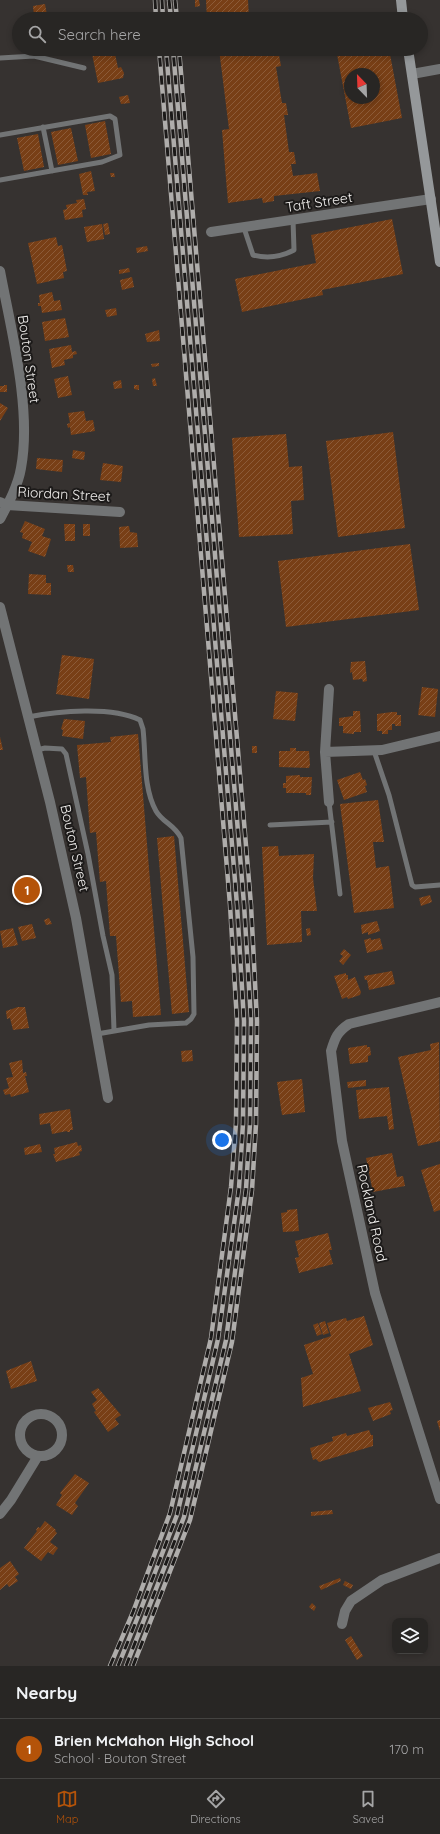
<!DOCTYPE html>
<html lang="en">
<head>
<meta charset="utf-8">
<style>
	:root { --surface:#282624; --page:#343231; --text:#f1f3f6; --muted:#a5a5a6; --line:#444341; --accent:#b45309 }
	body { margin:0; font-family:Quicksand,sans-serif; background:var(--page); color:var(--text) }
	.controls { position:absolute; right:12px; bottom:12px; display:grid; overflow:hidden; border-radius:8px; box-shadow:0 2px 6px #0003 }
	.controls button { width:36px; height:36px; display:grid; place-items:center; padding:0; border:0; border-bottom:1px solid var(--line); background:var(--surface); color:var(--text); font:20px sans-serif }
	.compass { position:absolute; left:344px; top:68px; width:36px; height:36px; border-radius:50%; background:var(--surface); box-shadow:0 2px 6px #0003; rotate:337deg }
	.you { position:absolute; left:222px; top:1140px; width:14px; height:14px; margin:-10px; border:3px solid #fff; border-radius:50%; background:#1a73e8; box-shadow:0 0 0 6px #1a73e833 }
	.badge { display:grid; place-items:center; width:26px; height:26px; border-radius:50%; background:var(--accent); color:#fff; font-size:13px; font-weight:700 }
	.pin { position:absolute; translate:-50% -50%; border:2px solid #fff; box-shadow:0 1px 4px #0006 }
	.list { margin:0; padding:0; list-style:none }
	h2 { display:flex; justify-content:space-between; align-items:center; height:52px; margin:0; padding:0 16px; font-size:17px }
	h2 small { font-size:13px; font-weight:400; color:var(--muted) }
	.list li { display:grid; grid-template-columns:26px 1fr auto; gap:12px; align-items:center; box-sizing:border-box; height:60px; padding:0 16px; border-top:1px solid var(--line) }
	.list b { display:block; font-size:15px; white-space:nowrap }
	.list p { margin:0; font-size:13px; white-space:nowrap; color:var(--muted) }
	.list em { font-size:13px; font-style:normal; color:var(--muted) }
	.icon { flex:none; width:22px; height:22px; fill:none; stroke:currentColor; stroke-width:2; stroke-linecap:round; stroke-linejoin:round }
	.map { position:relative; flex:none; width:440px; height:1666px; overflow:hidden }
	.search { position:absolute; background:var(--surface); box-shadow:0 2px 6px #0003; left:12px; right:12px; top:12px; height:44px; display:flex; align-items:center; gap:10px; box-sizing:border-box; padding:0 14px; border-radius:22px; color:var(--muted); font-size:15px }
	.sheet { height:112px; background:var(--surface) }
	nav { display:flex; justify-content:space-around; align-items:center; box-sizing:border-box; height:56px; border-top:1px solid var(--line); background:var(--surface); font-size:11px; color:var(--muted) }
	nav a { display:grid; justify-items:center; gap:2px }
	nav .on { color:var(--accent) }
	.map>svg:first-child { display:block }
	.building { fill:url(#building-hatch); fill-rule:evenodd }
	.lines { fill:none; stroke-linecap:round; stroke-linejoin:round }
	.service { stroke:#727475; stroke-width:5 }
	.minor { stroke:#727475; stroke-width:10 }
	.secondary { stroke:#95989a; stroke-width:10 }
	.rail-casing { stroke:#afadab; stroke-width:4.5 }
	.rail { stroke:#1c1a19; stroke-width:3; stroke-dasharray:9; stroke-linecap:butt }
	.labels { text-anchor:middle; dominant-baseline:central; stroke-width:4; stroke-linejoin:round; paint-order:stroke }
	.street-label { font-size:14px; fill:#f0eeec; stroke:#1c1a19 }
</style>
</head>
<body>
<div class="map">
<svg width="440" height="1666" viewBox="0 0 440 1666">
	<defs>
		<pattern id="building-hatch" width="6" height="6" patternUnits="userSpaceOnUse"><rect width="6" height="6" fill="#783f16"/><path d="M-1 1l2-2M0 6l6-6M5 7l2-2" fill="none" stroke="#8c5b38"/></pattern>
	</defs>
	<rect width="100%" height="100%" fill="#363230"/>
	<!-- building -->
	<path class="building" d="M195 0H199L200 6 195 7Z
		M206 0H248L249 19H207Z
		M45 4 47 15 43 16V19H32V16H34L33 6Z
		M196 13H201V19H196Z
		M382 15 383 19H366V18Z
		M91 49H114L118 68 121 67 124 73 123 78 98 83Z
		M219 49H275L276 55H279L281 66 276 67 282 103H286L288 115H284L289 152H294L296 164H291L293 176 317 173 320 191 274 196V201L263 203 262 198 228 203 222 130 229 129Z
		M336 49H389L402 118 351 128ZM350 74H374V98H350Z
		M128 95 130 103 121 104 119 97Z
		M105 121 111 154 91 158 85 125Z
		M71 128 78 161 58 165 51 132Z
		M38 134 44 167 24 171 17 138Z
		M91 171 95 191 87 192 88 195H83L79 174Z
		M110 173H114L115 177H111Z
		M84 199 86 209 82 210 83 217 65 220 63 210 67 209 66 205 77 203 76 200Z
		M392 219 403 274 322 290 323 295 242 312 235 279 316 263 311 235Z
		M108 223 110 234 105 235 103 224Z
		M102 224 104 239 87 242 84 227Z
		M56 237 58 246 62 245 67 271 63 272 64 278 37 284 28 243Z
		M147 246 148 251 137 253 136 248Z
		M129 268 130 272 119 274V270Z
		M132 277 134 287 122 290 120 280Z
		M52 292 54 301 60 300 62 310 42 313 41 306H38V303H40L39 295Z
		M116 308 117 315 107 317 105 310Z
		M65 318 69 337 45 341 42 322Z
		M159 330 160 341 147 342 145 334Z
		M71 345 72 352 76 351 77 354 73 355V358L64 360 65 365 52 368 49 349Z
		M159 363V366L152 367 151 364Z
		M68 376 72 395 58 398 54 379Z
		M155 378 157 386H153L152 379Z
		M121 380 122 388 114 389 113 382Z
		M4 385H7V392H0V386H4Z
		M134 385H139V390L134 389Z
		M0 403 8 408 0 421Z
		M84 411 86 421 93 420 95 431 71 435 70 427 68 428 67 424 70 423 68 413Z
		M393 432 405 528 338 537 326 441Z
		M286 434 289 467 302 466 304 500 291 501 293 534 239 537 232 438Z
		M73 450 85 452 84 460 72 458Z
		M37 458 63 460 62 472 36 469Z
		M103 463 123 466 121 482 100 480Z
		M25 521 45 529 42 536 51 539 45 557 28 551 32 542 22 538 23 533 20 532Z
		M64 524H75V541H65Z
		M83 524H90V536H83Z
		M129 526 130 532 137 533 138 547 120 548 119 527Z
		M410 544 419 610 286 627 278 561Z
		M67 565H73L74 572H68Z
		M29 574 46 575V583H51V595L28 594Z
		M62 655 94 659 89 699 56 694Z
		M365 661 367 681 363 682 362 679 353 680 352 672 350 673 351 662Z
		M422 687 438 689 435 717 418 715Z
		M276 691 298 693 295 721 273 719Z
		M353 711H360L361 732H354V734L343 733V726H339V718L353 716Z
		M392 712H397V715H401V726H395V724H392V730H388V734H382V731H377V714Z
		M64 719 85 721 83 739 62 736 63 730 61 729Z
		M138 734 161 1015 133 1017 132 1001 121 1002 116 936H110L106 881 100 882 96 832 90 833 86 777 80 778 77 745 111 742 110 737Z
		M0 737 3 750H0Z
		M252 746H257V753H252Z
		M290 748H296V751H309L310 765 309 768 279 767V751H290Z
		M360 772 363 780 365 779 367 785 365 786 367 792 344 800 337 780Z
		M300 775V777H312L311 795H306V793H286V788H283V783H286V776Z
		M378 800 384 842H373L376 868 389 866 394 908 354 913 340 804Z
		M174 836 189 1012 172 1014 157 838Z
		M278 846 279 856 314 854 313 878 317 911H301L302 942 267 945 262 847Z
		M430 895 432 902 421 906 419 898Z
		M49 918 52 924 46 925 44 920Z
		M377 921 380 931 368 935V932L362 934 361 925Z
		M32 924 36 938 22 941 18 927Z
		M13 928 18 945 3 948 0 931Z
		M310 928 311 935 307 936 306 929Z
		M371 938V940L380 938 383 949 367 953 364 940Z
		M344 949 351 955 343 965 339 961 343 956 340 954Z
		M392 971 395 984 369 990 367 980H365L364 976Z
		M346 973V975H348V980L355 977 361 992 360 995 348 999 347 997 342 999 334 976Z
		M18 1007H25L29 1028 13 1030 10 1018 7 1019 6 1011Z
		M439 1042 440 1141 418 1146 398 1057 431 1050 430 1044Z
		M367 1045V1047H370L371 1055 368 1056V1062L350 1064 348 1048Z
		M192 1050 193 1061 182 1062 181 1051Z
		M22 1060 23 1073 26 1072 27 1076H25L29 1092 11 1097 10 1094 5 1095 3 1090 9 1088 6 1078 13 1077 9 1063Z
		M302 1079 305 1112 282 1115 277 1082Z
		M366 1080V1086L348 1088 347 1082Z
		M389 1087 394 1129 389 1130 387 1116 359 1119 356 1090Z
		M70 1109 73 1130H70V1132H67V1131L52 1134 50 1123 40 1125 39 1114Z
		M77 1142 78 1146 81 1145 82 1151 79 1152 80 1155 56 1162 53 1154H55L54 1148Z
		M40 1144 42 1152 25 1155 24 1148Z
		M392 1153 397 1177 403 1176 405 1186 373 1192 366 1158Z
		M440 1164V1210L434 1212 421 1170Z
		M297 1209 299 1231 283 1232 281 1213 287 1212V1210Z
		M328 1233 332 1250H329L333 1264 299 1273 295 1258 299 1257 295 1241Z
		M364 1316 373 1345 349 1354 361 1391 303 1407 301 1378 313 1374 304 1345 331 1336 327 1323 346 1318 347 1321Z
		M325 1321 329 1333 323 1335 319 1323Z
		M318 1323 322 1334 317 1336 313 1325Z
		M31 1361 37 1381 11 1389 6 1371Z
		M98 1388 121 1415 115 1419 119 1424 108 1432 94 1412 96 1411 92 1404 97 1400 91 1392Z
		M390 1402 393 1410 390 1411 391 1414 373 1421 368 1408Z
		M440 1420V1431L437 1421Z
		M369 1430 371 1435H373V1446L319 1462 316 1459 313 1460 310 1448 333 1441 332 1437 346 1433 347 1436Z
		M75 1474 89 1483 75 1503 78 1506 72 1515 56 1505 62 1495 60 1493Z
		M332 1510 333 1514 311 1516V1512Z
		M45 1521 56 1530 55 1531 57 1533 50 1542 58 1548 53 1555 48 1552 41 1561 24 1548 37 1531 36 1530 38 1527 40 1528Z
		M10 1561 19 1574 15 1577 18 1581 9 1587 7 1584 0 1590V1568Z
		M340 1578 341 1581 321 1590 319 1586Z
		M345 1581 353 1585 351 1589 343 1585Z
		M312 1603 316 1607 314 1611 309 1607Z
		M351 1636 363 1656 357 1660 345 1640Z"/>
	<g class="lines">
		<!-- service -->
		<path class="service" d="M0 58 34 56 84 68
			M43 127 52 171
			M0 135 110 116 115 119 120 155 102 162 0 180
			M244 228 253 255C268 259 281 257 294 250L293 220
			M28 717C58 711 112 706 140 720L143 729C146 755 143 788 156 811 163 823 174 824 181 838L193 957 194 1014 191 1019 186 1023 149 1025 97 1034
			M37 750 45 748 62 749 66 754 88 854 103 936 112 975 114 1030
			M374 751 389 795 412 885 415 887 440 885
			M329 802 340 894
			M270 825 332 822"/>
		<!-- minor -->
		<path class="minor" d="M412 74 440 69
			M211 232 431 199
			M0 271C11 330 32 409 21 468 18 486 8 504 0 519
			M0 502 7 505 120 512
			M0 607 50 802 76 918 108 1098
			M329 689 325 752 329 802
			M325 752 382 750 440 736
			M440 1002 349 1024C337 1032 335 1038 331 1051L342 1141 375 1293 440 1499
			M20 1435a21 21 0 1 1 42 0a21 21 0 1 1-42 0Z
			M0 1514 11 1500 38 1456
			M342 1624 345 1611 351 1601 382 1580 440 1558"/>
		<!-- secondary -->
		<path class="secondary" d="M401 0 403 19
			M408 49 440 262"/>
		<defs>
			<path id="rail" d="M155 0 156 19
				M162 0 163 19
				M169 0 171 19
				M175 0 177 19
				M110 1666 133 1612 170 1513 211 1338 231 1187 236 1123 237 1021 230 905 159 49
				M118 1666 139 1614 177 1515 218 1339 239 1188 243 1123 244 1021 237 905 166 49
				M126 1666 184 1517 226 1340 246 1189 250 1123 251 1020 244 904 173 49
				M133 1666 190 1520 232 1342 252 1190 256 1124 257 1021 251 905 179 49"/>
		</defs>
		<!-- rail casing -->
		<use href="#rail" class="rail-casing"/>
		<!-- rail -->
		<use href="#rail" class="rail"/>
	</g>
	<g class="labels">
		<!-- street labels -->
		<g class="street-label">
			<text transform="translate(319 202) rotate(-9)">Taft Street</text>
			<text transform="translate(29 359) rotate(82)">Bouton Street</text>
			<text transform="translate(64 494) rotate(3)">Riordan Street</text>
			<text transform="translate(75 848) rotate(77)">Bouton Street</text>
			<text transform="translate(372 1213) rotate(78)">Rockland Road</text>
		</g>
	</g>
</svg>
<div class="controls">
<button><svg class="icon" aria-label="layers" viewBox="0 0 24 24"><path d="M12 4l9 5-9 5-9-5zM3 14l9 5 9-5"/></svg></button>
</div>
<svg class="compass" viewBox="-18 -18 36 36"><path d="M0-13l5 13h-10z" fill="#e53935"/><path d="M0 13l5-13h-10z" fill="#a5a5a6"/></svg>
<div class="you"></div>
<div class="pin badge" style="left:27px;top:890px">1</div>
<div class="search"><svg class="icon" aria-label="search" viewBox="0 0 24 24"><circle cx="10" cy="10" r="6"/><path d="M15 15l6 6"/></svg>Search here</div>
</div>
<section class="sheet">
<h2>Nearby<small></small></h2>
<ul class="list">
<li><span class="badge">1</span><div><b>Brien McMahon High School</b><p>School · Bouton Street</p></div><em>170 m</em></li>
</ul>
</section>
<nav>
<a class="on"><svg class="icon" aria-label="map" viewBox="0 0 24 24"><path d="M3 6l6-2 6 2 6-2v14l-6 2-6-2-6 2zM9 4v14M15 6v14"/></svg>Map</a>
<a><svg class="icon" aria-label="directions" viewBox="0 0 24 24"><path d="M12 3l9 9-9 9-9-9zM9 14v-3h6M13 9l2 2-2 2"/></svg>Directions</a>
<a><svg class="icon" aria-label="saved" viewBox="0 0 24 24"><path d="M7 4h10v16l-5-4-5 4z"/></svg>Saved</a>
</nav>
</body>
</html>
